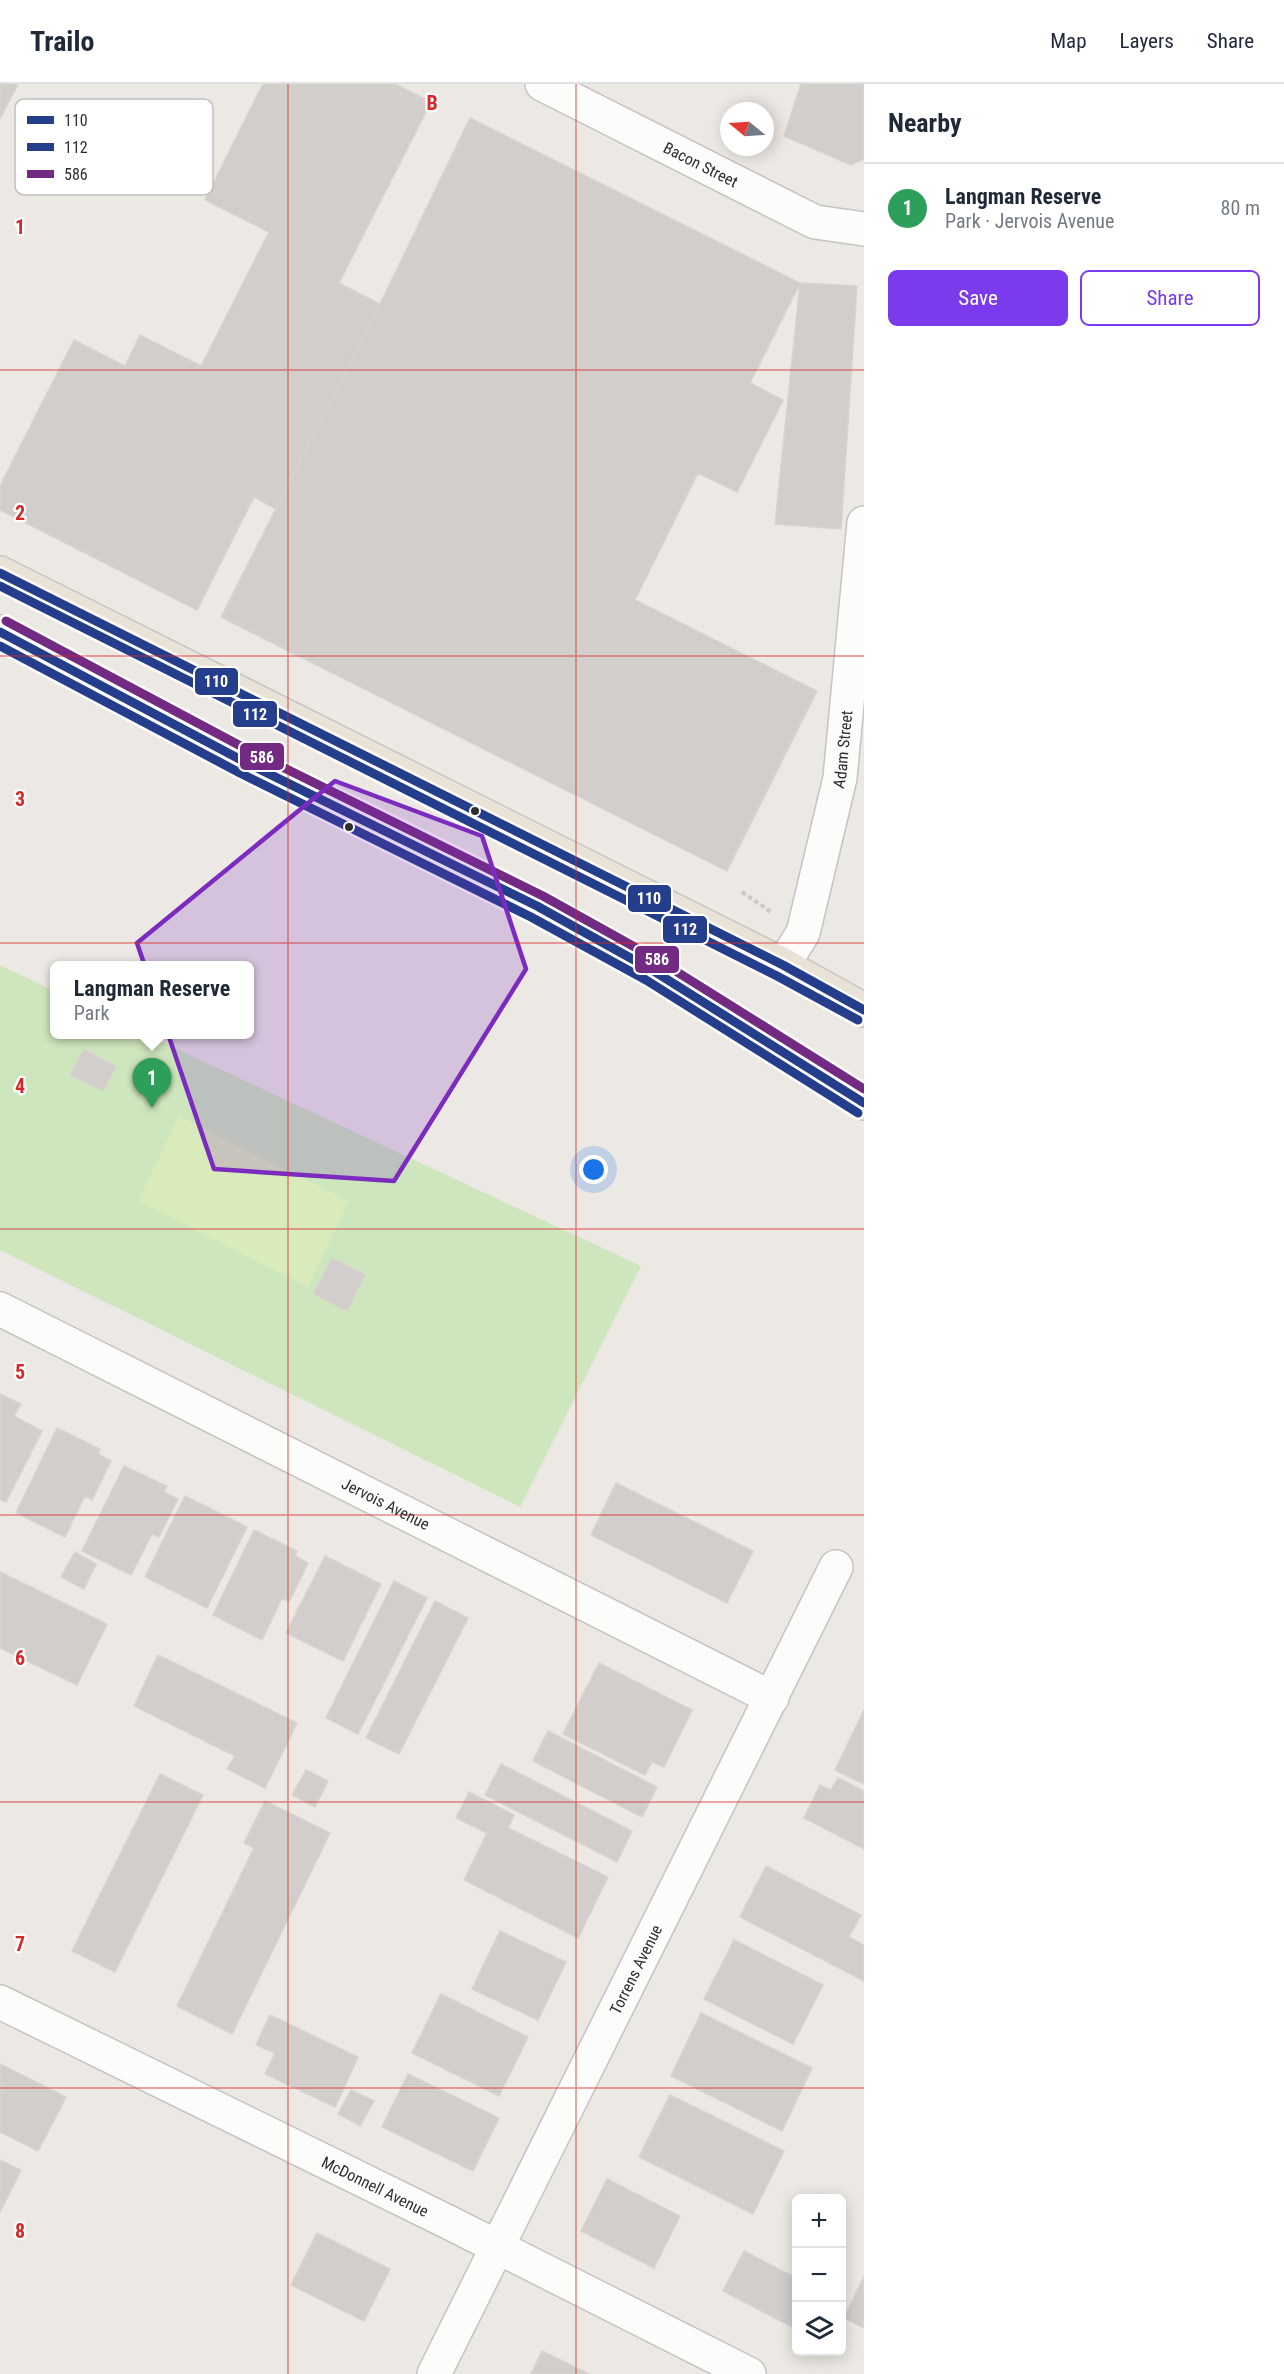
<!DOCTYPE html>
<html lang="en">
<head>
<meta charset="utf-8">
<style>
	:root { --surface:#fff; --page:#f6f6f7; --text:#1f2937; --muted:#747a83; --line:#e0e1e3; --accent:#7c3aed }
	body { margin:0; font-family:"Roboto Condensed",sans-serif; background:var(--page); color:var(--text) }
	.controls { position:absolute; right:18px; bottom:18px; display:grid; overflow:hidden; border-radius:9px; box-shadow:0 3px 15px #0003 }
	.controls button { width:54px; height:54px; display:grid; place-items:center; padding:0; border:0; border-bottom:2px solid var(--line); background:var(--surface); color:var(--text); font:30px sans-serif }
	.compass { position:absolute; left:720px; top:18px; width:54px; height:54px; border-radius:50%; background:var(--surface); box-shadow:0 3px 15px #0003; rotate:288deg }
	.you { position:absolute; left:594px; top:1086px; width:21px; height:21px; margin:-15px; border:4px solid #fff; border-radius:50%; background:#1a73e8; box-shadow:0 0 0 9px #1a73e833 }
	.badge { display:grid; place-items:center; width:39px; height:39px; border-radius:50%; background:var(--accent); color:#fff; font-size:20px; font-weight:700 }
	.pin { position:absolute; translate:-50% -50px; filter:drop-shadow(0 2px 3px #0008) }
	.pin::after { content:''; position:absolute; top:32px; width:21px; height:18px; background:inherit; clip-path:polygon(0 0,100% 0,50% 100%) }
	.popup { position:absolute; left:50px; top:877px; width:204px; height:78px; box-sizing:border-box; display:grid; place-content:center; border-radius:9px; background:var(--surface); filter:drop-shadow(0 2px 4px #0005); font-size:20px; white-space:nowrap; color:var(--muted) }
	.popup b { font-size:22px; color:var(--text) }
	.popup::after { content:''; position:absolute; left:50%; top:100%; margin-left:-12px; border:12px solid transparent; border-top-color:var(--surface) }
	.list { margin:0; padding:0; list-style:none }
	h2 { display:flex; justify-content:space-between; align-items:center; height:78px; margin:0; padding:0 24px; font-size:26px }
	h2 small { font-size:20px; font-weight:400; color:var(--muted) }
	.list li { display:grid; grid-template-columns:39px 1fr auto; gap:18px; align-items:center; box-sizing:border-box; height:90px; padding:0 24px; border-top:2px solid var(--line) }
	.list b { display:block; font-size:22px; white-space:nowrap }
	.list p { margin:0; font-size:20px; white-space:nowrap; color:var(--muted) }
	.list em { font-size:20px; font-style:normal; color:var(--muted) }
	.actions { display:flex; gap:12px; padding:18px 24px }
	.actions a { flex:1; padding:14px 0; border:2px solid var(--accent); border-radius:9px; text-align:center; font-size:21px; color:var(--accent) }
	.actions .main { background:var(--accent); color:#fff }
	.icon { flex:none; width:33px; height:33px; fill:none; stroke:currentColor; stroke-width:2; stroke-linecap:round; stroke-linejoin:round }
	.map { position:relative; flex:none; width:864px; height:2290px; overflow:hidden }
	header { display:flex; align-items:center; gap:36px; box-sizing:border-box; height:84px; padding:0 30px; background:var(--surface); border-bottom:2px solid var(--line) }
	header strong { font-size:28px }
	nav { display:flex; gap:33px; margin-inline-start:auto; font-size:21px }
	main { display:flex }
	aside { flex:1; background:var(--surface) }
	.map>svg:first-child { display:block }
	.green { fill:#cee6be }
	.pitch { fill:#d9eabb }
	.building { fill:#d1cecb; stroke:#d7d4d0; stroke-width:1.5 }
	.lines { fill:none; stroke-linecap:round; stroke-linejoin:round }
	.minor-casing { stroke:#c5c4c5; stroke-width:36 }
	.secondary-casing { stroke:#c5c4c5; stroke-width:36 }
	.trunk-casing { stroke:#c6c5c4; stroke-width:36 }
	.path { stroke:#c9c9c8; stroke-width:4; stroke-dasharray:4.5 3; stroke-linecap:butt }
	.minor { stroke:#fcfcfb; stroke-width:33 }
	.secondary { stroke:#fcfcfb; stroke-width:33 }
	.trunk { stroke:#e9e2d6; stroke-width:33 }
	.bus-1-casing { stroke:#fff; stroke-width:14 }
	.bus-2-casing { stroke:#fff; stroke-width:14 }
	.bus-3-casing { stroke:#fff; stroke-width:14 }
	.bus-1 { stroke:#243e8c; stroke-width:9 }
	.bus-2 { stroke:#243e8c; stroke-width:9 }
	.bus-3 { stroke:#732a82; stroke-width:9 }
	.marked { fill:#7b2cbf; fill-opacity:0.2; stroke:#7b2cbf; stroke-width:4.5; stroke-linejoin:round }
	.grid { fill:none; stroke:#d62828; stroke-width:1.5; stroke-opacity:0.55 }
	.bus-dot { fill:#2e2e2e; stroke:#fff; stroke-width:2 }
	.labels { text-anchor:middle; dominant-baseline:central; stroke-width:4.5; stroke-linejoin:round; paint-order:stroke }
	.street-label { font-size:16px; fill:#2e2e2e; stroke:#fff }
	.key { fill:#fff; stroke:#c0c0c0; stroke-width:1.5 }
	.key-label { font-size:16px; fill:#2e2e2e }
	.grid-label { font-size:20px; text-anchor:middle; font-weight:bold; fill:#d62828; stroke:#fff; stroke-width:4.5; stroke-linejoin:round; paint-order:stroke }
	.line-badge { stroke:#fff; stroke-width:2 }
	.badge-label { font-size:16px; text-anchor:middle; font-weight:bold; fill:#fff }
</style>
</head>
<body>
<header>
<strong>Trailo</strong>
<nav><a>Map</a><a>Layers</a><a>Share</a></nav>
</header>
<main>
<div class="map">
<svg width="864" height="2290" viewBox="0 0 864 2290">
	<rect width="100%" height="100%" fill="#ece8e4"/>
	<!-- green -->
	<path class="green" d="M0 881 54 907V950L147 951 641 1182 520 1423 0 1166Z"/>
	<!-- pitch -->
	<path class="pitch" d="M179 1032 349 1117 308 1203 138 1117Z"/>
	<!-- building -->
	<path class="building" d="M0 0H18L0 35Z
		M263 0H395L431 18 339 199 380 220 276 425 254 413 197 526 0 426V402L74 256 125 282 140 251 201 282 269 148 205 116Z
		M801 0H864V75L851 81 784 52Z
		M470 34 800 199 750 299 783 316 737 408 698 389 635 516 817 607 727 787 221 533 380 220Z
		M800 199 857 202 841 445 775 440Z
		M84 965 116 982 103 1007 70 991Z
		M332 1174 365 1191 347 1227 313 1210Z
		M0 1310 21 1320 14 1332 42 1347 6 1418 0 1415Z
		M57 1344 100 1365 98 1370 111 1377 92 1416 85 1412 65 1453 16 1429Z
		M124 1382 167 1402 164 1408 178 1415 159 1453 152 1450 131 1491 82 1467Z
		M616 1399 753 1467 727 1519 591 1451Z
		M185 1412 247 1443 207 1524 145 1493Z
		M254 1446 297 1467 295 1472 308 1479 289 1518 282 1514 262 1556 213 1531Z
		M75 1468 96 1480 84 1505 61 1493Z
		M325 1472 381 1500 343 1577 286 1549Z
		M0 1488 107 1540 77 1601 0 1564Z
		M394 1497 427 1514 358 1650 326 1634Z
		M435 1517 468 1534 399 1670 366 1654Z
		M158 1571 297 1639 265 1704 227 1685 235 1672 134 1622Z
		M599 1579 692 1626 664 1683 652 1678 645 1691 563 1650Z
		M864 1626V1700L835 1686Z
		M548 1647 657 1703 642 1733 533 1677Z
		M501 1680 632 1747 617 1778 485 1711Z
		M306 1686 328 1697 315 1723 292 1711Z
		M160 1690 203 1711 115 1888 72 1867Z
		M838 1694 864 1707V1765L804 1734 820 1701 831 1706Z
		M469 1708 514 1731 508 1744 608 1793 578 1854 464 1796 487 1749 456 1734Z
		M265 1717 330 1749 232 1950 177 1922 254 1764 244 1759Z
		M766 1782 861 1831 849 1853 864 1861V1897L740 1833Z
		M500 1847 566 1878 538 1936 472 1905Z
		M734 1856 823 1901 793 1960 704 1915Z
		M441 1910 528 1953 499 2012 412 1969Z
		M701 1929 812 1984 782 2047 671 1992Z
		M270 1931 358 1973 335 2023 265 1990 275 1969 256 1961Z
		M0 1980 66 2013 38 2067 0 2048Z
		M408 1990 499 2034 473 2087 382 2043Z
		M351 2006 374 2017 360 2042 338 2030Z
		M670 2011 784 2067 753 2130 639 2073Z
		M0 2076 21 2086 0 2128Z
		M607 2095 680 2132 654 2184 581 2147Z
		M317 2149 390 2185 364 2237 291 2201Z
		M744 2167 796 2194V2245L723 2207Z
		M864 2192V2244L844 2234Z
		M542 2267 589 2290H531Z"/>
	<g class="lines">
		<defs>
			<g id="minor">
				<path id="s1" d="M542 0 815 138 864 145"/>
				<path id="s2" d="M0 1225 772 1614"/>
				<path id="s3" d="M0 1918 448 2138 749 2290"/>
				<path id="s4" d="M434 2290 836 1483"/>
			</g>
			<g id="secondary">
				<path id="s5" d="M783 881 803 849 840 694 864 439"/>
			</g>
			<path id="trunk" d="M0 489 783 881 864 926
				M0 548 245 678 537 822 652 886 864 1019"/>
		</defs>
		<!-- minor casing -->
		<use href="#minor" class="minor-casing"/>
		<!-- secondary casing -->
		<use href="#secondary" class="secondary-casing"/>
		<!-- trunk casing -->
		<use href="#trunk" class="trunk-casing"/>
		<!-- path -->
		<path class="path" d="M742 808 771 828"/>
		<!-- minor -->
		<use href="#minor" class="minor"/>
		<!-- secondary -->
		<use href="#secondary" class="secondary"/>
		<!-- trunk -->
		<use href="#trunk" class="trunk"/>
		<defs>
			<path id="bus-1" d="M0 489 783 881 864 926
				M0 548 245 678 537 822 652 886 864 1019"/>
			<path id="bus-2" d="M0 502 777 892 858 936
				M0 562 240 689 531 833 646 896 858 1029"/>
			<path id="bus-3" d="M6 537 250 667 543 812 658 876 864 1005"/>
		</defs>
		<!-- bus-1 casing -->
		<use href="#bus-1" class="bus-1-casing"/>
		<!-- bus-2 casing -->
		<use href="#bus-2" class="bus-2-casing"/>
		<!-- bus-3 casing -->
		<use href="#bus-3" class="bus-3-casing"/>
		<!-- bus-1 -->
		<use href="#bus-1" class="bus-1"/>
		<!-- bus-2 -->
		<use href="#bus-2" class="bus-2"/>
		<!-- bus-3 -->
		<use href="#bus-3" class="bus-3"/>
	</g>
	<!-- marked area -->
	<path class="marked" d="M335 697 482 752 526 885 394 1097 214 1085 137 859Z"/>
	<!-- grid -->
	<path class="grid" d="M288 0V2290M576 0V2290M0 286H864M0 572H864M0 859H864M0 1145H864M0 1431H864M0 1718H864M0 2004H864"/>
	<!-- markers -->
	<g class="bus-dot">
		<circle cx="475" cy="727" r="5"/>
		<circle cx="349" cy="743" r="5"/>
	</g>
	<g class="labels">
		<!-- street labels -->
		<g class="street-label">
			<text stroke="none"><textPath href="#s1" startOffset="178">Bacon Street</textPath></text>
			<text stroke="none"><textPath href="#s5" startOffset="226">Adam Street</textPath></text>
			<text stroke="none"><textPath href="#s2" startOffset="432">Jervois Avenue</textPath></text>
			<text stroke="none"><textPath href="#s4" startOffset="452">Torrens Avenue</textPath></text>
			<text stroke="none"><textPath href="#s3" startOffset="418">McDonnell Avenue</textPath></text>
		</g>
	</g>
	<!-- legend -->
	<rect x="15" y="15" width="198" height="96" rx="9" class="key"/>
	<rect x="27" y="32" width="27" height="8" fill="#243e8c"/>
	<rect x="27" y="59" width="27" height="8" fill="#243e8c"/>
	<rect x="27" y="86" width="27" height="8" fill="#732a82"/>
	<g class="key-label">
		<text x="64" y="42">110</text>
		<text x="64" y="69">112</text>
		<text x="64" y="96">586</text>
	</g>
	<g class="grid-label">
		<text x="432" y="26">B</text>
		<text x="20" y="150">1</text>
		<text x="20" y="436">2</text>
		<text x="20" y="722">3</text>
		<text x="20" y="1009">4</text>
		<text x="20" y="1295">5</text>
		<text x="20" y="1581">6</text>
		<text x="20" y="1867">7</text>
		<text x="20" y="2154">8</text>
	</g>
	<g class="line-badge">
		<rect x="194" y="583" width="45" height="29" rx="6" fill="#243e8c"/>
		<rect x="232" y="616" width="46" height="28" rx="6" fill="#243e8c"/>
		<rect x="239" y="658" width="46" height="29" rx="6" fill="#732a82"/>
		<rect x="627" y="800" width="45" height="29" rx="6" fill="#243e8c"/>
		<rect x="662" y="831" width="46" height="29" rx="6" fill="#243e8c"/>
		<rect x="634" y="861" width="46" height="29" rx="6" fill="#732a82"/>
	</g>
	<g class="badge-label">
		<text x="216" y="603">110</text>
		<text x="255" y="636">112</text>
		<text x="262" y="679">586</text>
		<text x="649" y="820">110</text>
		<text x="685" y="851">112</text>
		<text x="657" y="881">586</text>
	</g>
</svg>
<div class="controls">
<button>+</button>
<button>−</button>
<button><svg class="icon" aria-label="layers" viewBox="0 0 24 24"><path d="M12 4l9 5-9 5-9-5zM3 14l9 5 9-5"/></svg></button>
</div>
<svg class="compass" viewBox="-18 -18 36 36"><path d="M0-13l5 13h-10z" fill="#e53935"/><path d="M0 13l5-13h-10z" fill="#747a83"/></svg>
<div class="you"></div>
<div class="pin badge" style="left:152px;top:1024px;background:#2e9e5b">1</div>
<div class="popup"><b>Langman Reserve</b>Park</div>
</div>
<aside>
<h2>Nearby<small></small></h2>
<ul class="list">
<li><span class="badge" style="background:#2e9e5b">1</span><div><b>Langman Reserve</b><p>Park · Jervois Avenue</p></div><em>80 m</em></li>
</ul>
<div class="actions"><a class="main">Save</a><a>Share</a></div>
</aside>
</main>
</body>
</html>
